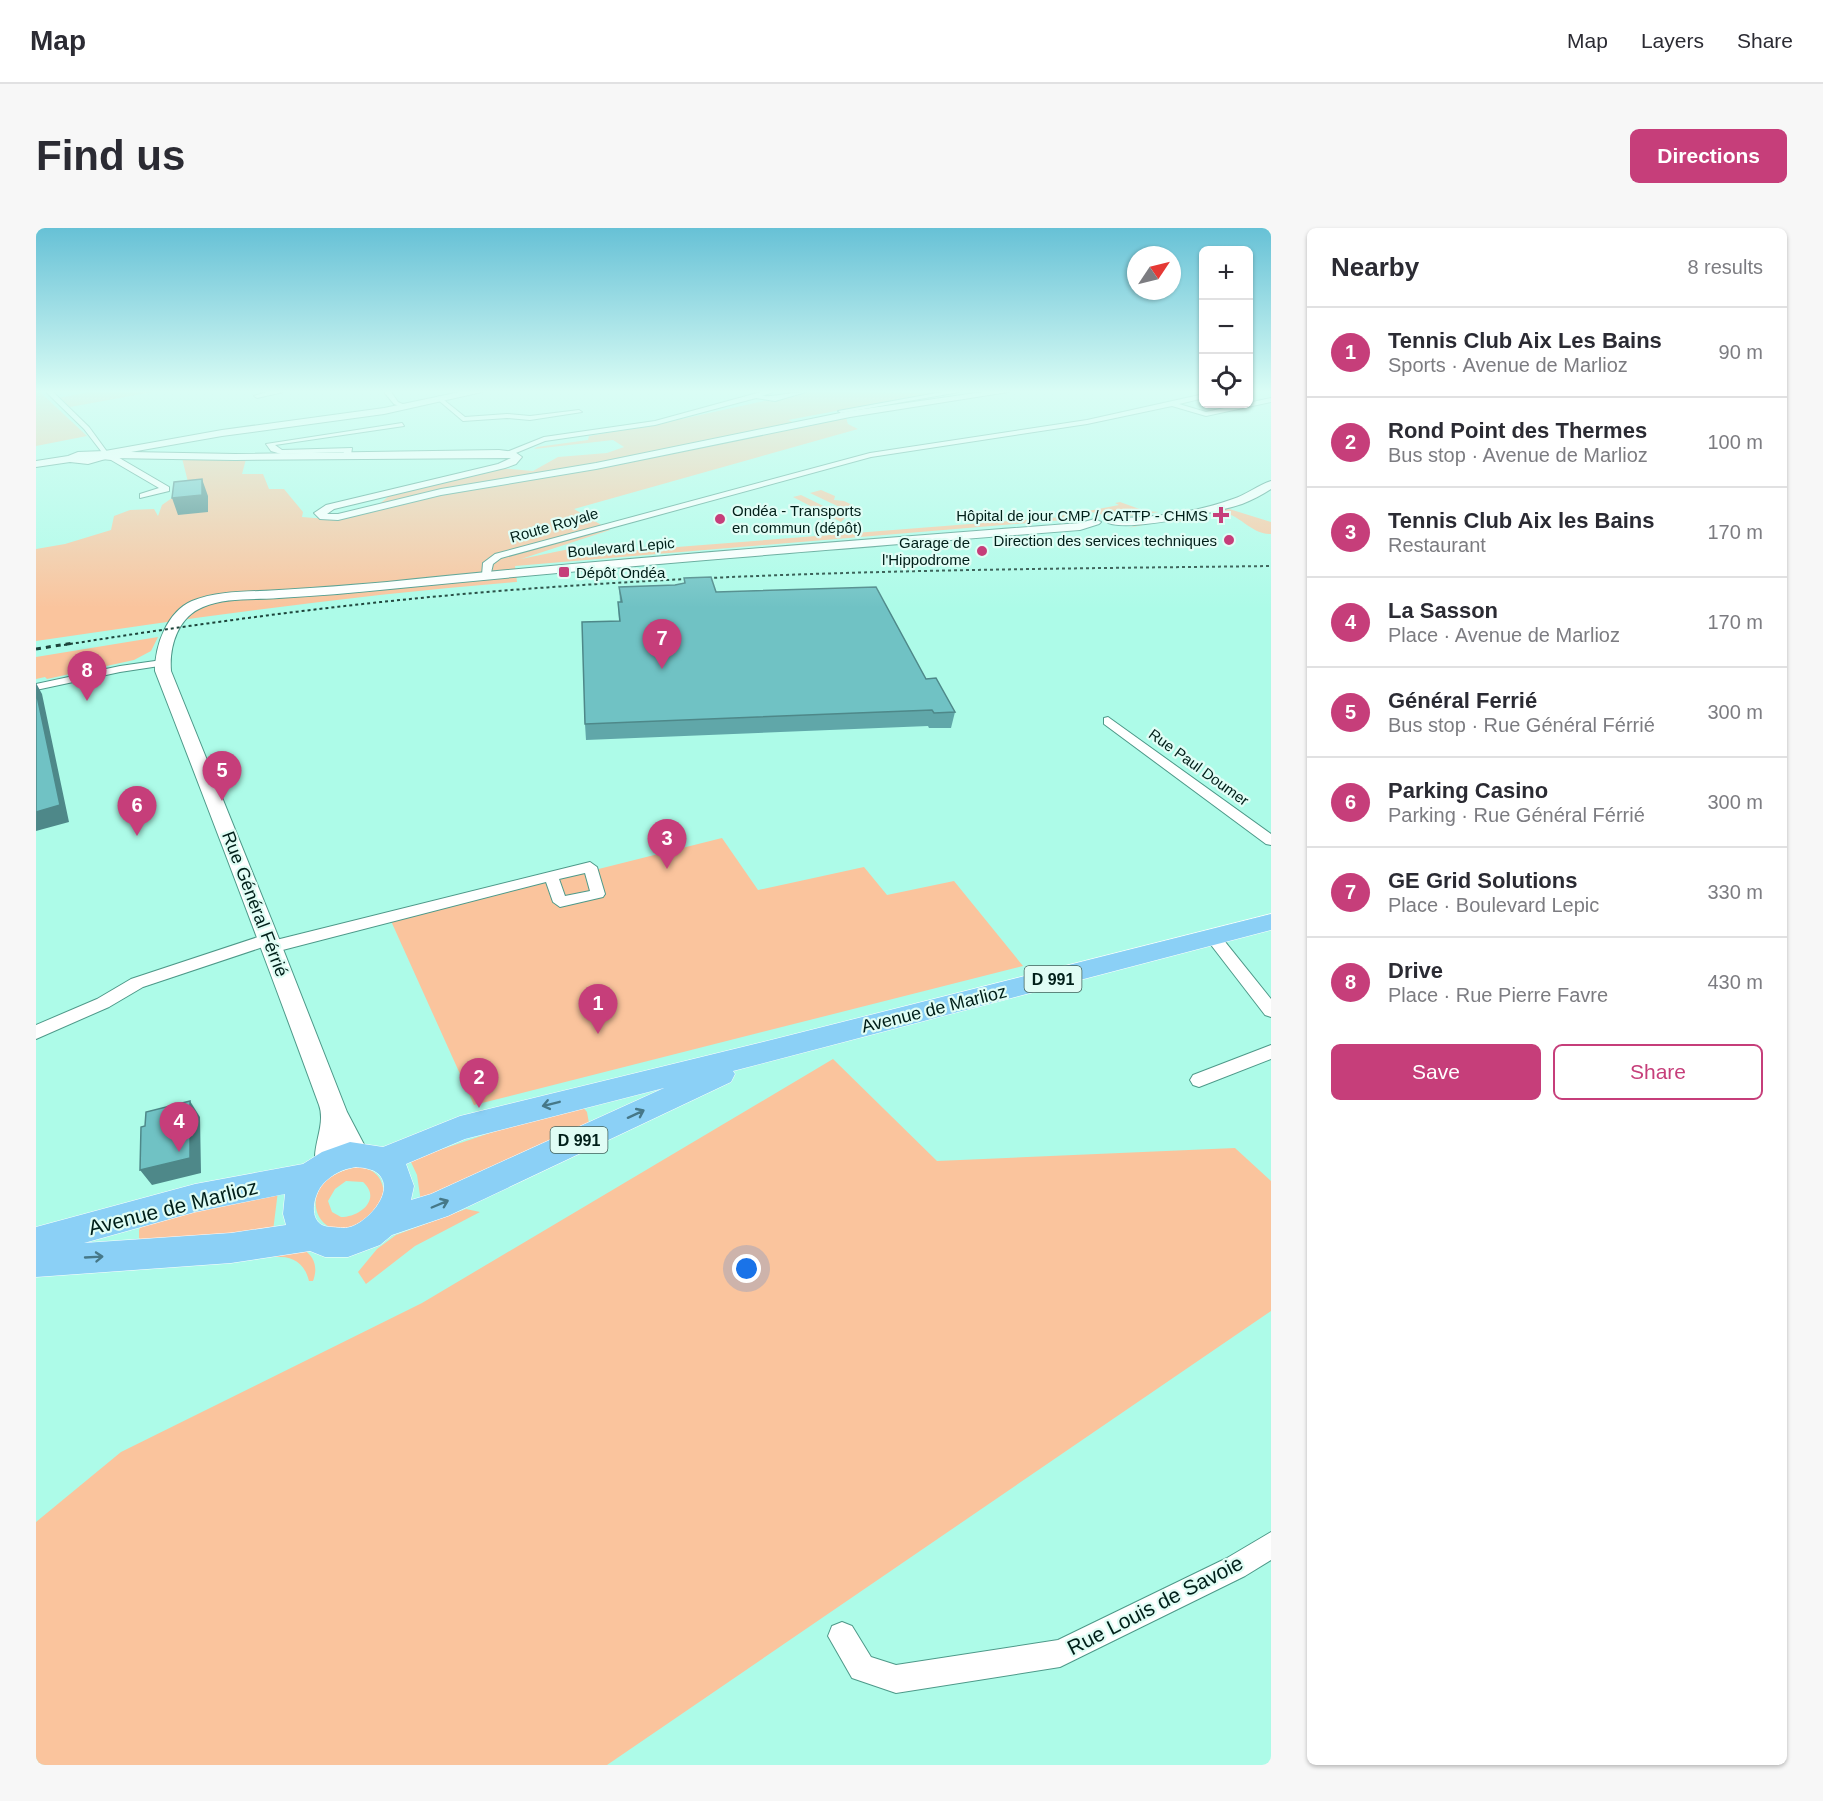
<!DOCTYPE html>
<html lang="en">
<head>
<meta charset="utf-8">
<style>
	:root { --surface:#fff; --page:#f7f7f7; --text:#2b2b33; --muted:#7c7c81; --line:#e1e1e2; --accent:#c63e7a }
	body { margin:0; font-family:Helvetica,sans-serif; background:var(--page); color:var(--text) }
	.controls { position:absolute; right:18px; top:18px; display:grid; overflow:hidden; border-radius:9px; box-shadow:0 2px 4px #0004 }
	.controls button { width:54px; height:54px; display:grid; place-items:center; padding:0; border:0; border-bottom:2px solid var(--line); background:var(--surface); color:var(--text); font:30px sans-serif }
	.compass { position:absolute; left:1091px; top:18px; width:54px; height:54px; border-radius:50%; background:var(--surface); box-shadow:0 2px 4px #0004; rotate:55deg }
	.you { position:absolute; left:711px; top:1041px; width:21px; height:21px; margin:-15px; border:4px solid #fff; border-radius:50%; background:#1a73e8; box-shadow:0 0 0 9px #1a73e833 }
	.badge { display:grid; place-items:center; width:39px; height:39px; border-radius:50%; background:var(--accent); color:#fff; font-size:20px; font-weight:700 }
	.pin { position:absolute; translate:-50% -50px; filter:drop-shadow(0 2px 3px #0008) }
	.pin::after { content:''; position:absolute; top:32px; width:21px; height:18px; background:inherit; clip-path:polygon(0 0,100% 0,50% 100%) }
	.list { margin:0; padding:0; list-style:none }
	h2 { display:flex; justify-content:space-between; align-items:center; height:78px; margin:0; padding:0 24px; font-size:26px }
	h2 small { font-size:20px; font-weight:400; color:var(--muted) }
	.list li { display:grid; grid-template-columns:39px 1fr auto; gap:18px; align-items:center; box-sizing:border-box; height:90px; padding:0 24px; border-top:2px solid var(--line) }
	.list b { display:block; font-size:22px; white-space:nowrap }
	.list p { margin:0; font-size:20px; white-space:nowrap; color:var(--muted) }
	.list em { font-size:20px; font-style:normal; color:var(--muted) }
	.actions { display:flex; gap:12px; padding:18px 24px }
	.actions a { flex:1; padding:14px 0; border:2px solid var(--accent); border-radius:9px; text-align:center; font-size:21px; color:var(--accent) }
	.actions .main { background:var(--accent); color:#fff }
	.icon { flex:none; width:33px; height:33px; fill:none; stroke:currentColor; stroke-width:2; stroke-linecap:round; stroke-linejoin:round }
	.map { position:relative; flex:none; width:1235px; height:1537px; overflow:hidden; border-radius:9px }
	header { display:flex; align-items:center; gap:36px; box-sizing:border-box; height:84px; padding:0 30px; background:var(--surface); border-bottom:2px solid var(--line) }
	header strong { font-size:28px }
	nav { display:flex; gap:33px; margin-inline-start:auto; font-size:21px }
	.intro { display:flex; align-items:center; justify-content:space-between; box-sizing:border-box; height:144px; padding:0 36px }
	h1 { margin:0; font-size:42px }
	.button { padding:15px 27px; border-radius:9px; background:var(--accent); color:#fff; font-size:21px; font-weight:700 }
	main { display:flex; gap:36px; padding:0 36px }
	aside { flex:1; background:var(--surface); border-radius:9px; box-shadow:0 2px 4px #0004 }
	.map>svg:first-child { display:block }
	.green { fill:#fac49d; fill-rule:evenodd }
	.lines { fill:none; stroke-linecap:round; stroke-linejoin:round }
	.street-casing { stroke:#4d9989; stroke-width:2 }
	.secondary-casing { stroke:#4d9989; stroke-width:2 }
	.primary-casing { stroke:#fff; stroke-width:1 }
	.street { fill:#fff; fill-rule:evenodd }
	.secondary { fill:#fff; fill-rule:evenodd }
	.primary { fill:#8bd0f6; fill-rule:evenodd }
	.rail-far1 { stroke:#1d443b; stroke-width:2; stroke-dasharray:3 3; stroke-linecap:butt }
	.rail { stroke:#1d443b; stroke-width:3; stroke-dasharray:5 5; stroke-linecap:butt }
	.wall { fill:#60a7a9 }
	.shaded-wall { fill:#4e8889 }
	.building { fill:#70c2c4; stroke:#4e8889; stroke-width:1.5 }
	.oneway { stroke:#467888 }
	.poi-dot { fill:#c63e7a; stroke:#e0fdf5; stroke-width:2 }
	.labels { text-anchor:middle; dominant-baseline:central; stroke-width:4.5; stroke-linejoin:round; paint-order:stroke }
	.far-poi-label { font-size:15px; fill:#001f19; stroke:#e0fdf5; text-anchor:end }
	.far-street-label { font-size:15px; fill:#001f19; stroke:#e0fdf5 }
	.shield { fill:#e0fdf5; stroke:#43625b; stroke-width:1.5 }
	.shield-label { font-size:16px; font-weight:bold; fill:#001f19 }
	.street-label { font-size:18px; fill:#001f19; stroke:#e0fdf5 }
	.near-street-label { font-size:21px; fill:#001f19; stroke:#e0fdf5 }
</style>
</head>
<body>
<header>
<strong>Map</strong>
<nav><a>Map</a><a>Layers</a><a>Share</a></nav>
</header>
<div class="intro"><h1>Find us</h1><a class="button">Directions</a></div>
<main>
<div class="map">
<svg width="1235" height="1537" viewBox="0 0 1235 1537">
	<rect width="100%" height="100%" fill="#adfbe8"/>
	<!-- green -->
	<path class="green" d="M0 164H4L51 208 0 218Z
		M53 164H116L34 179 23 170Z
		M770 164 895 165 752 192 768 199 810 190 812 196 822 201 538 281 574 302 485 331 543 319 548 320 538 327 1025 289 1028 286 1042 284 1051 290 479 338 481 354C320 367 160 389 0 413V321L29 316 75 302 78 288 94 282 118 281 122 288 126 277 153 258 146 230 210 231 206 246H227L233 261H248L267 284 266 289C299 292 328 291 353 268L463 240 497 243 522 229 571 225 588 219 577 212 498 221 501 219 552 212 553 208 618 197Z
		M785 262 799 268 798 272 808 273 827 282 816 285 774 265Z
		M765 267 810 289 805 294 757 269Z
		M1084 274 1109 283 1123 284C1099 288 1075 291 1052 283L1083 277 1079 275Z
		M1190 280 1235 294V306C1215 307 1204 285 1183 284 1177 284 1169 287 1164 289L1169 293 1122 294 1092 300 1112 294 1142 291Z
		M122 409 115 423 98 432 11 451 9 449 0 451V429Z
		M686 610 722 662 828 639 851 667 918 653 987 738 438 877 355 693Z
		M797 831 901 933 1199 920 1235 953V1083L571 1537H0V1294L85 1224 386 1075Z
		M543 875 551 884 554 901 385 974 381 947 374 932Z
		M321 939C341 940 349 953 348 972 341 979 333 991 325 996 282 1023 251 952 321 939ZM310 953 327 954C346 971 324 989 305 989L296 984 292 973 299 961Z
		M242 963 237 1003 109 1015 103 1010V1002L108 993Z
		M430 981 444 984 379 1018 330 1056 322 1044 341 1021 360 1007Z
		M267 1021C279 1029 282 1040 277 1053H273C265 1022 241 1029 215 1030Z"/>
	<g class="lines">
		<defs>
			<path id="street" d="M10 164H17L53 199 72 225 69 227 80 228 133 259V263L104 270V266L123 260 75 232 66 231 68 227 48 201Z
				M230 164H247L221 170 218 168Z
				M348 164H355L362 174 371 178 368 180 358 176Z
				M725 164H737L726 168C741 169 755 164 770 164L739 173 720 170 619 197 509 213 475 227 468 225 508 209 619 193Z
				M906 164H923L805 185 802 183Z
				M1168 166V170L1143 176 1170 184 1235 170V174L1170 188 1136 178 1051 196 835 229 465 330 457 336 454 349 446 347 447 335 459 326 834 225 1051 192Z
				M403 168 429 189 471 186 494 188 543 182 546 184 494 192 471 190 427 193 401 171Z
				M366 195 368 198 239 217 246 222 316 220 315 227 311 229 307 227 308 224 245 226 235 223 230 216Z
				M126 432 130 433V437L84 444 0 462V456L84 438Z
				M1072 489 1235 606V617L1230 616 1068 496V490Z
				M554 634 561 639 569 666 567 669 524 679 517 674 510 654 235 725 229 723 227 719 107 759 73 779 0 811V797L61 771 95 751 228 707H238L240 712ZM549 645 554 663 529 668 523 651Z
				M1177 704 1182 705 1235 771V789L1229 787 1172 713 1169 709 1172 705Z
				M1235 817V831L1163 859 1157 857 1154 852 1157 847Z
				M1235 1304V1332L1209 1348 1024 1439 860 1465 816 1450 792 1408 796 1398 806 1394 816 1398 835 1429 860 1437 1022 1412 1191 1330Z"/>
			<path id="secondary" d="M424 164H446L348 186 186 208 95 224 199 226 463 222 479 224 486 229 480 236 469 240 298 281 291 286H302L405 261 560 235 814 183 947 164H972L814 189 560 241 405 267 302 292 284 291 278 285 290 277 462 236 475 230 199 232 73 230 52 236 34 234 0 239V233L32 228 42 224 69 223 186 202 348 180Z
				M1235 253V261C1226 267 1216 272 1206 276 1184 283 1085 307 1069 293L1075 290C1116 290 1158 285 1197 271 1210 267 1222 257 1235 253Z
				M1059 291 1065 294 1063 296 1044 302C814 320 583 338 354 361 317 365 280 368 243 370 219 372 190 369 167 379 142 389 133 418 135 443L238 698 311 884 333 926 329 934 320 937 311 934 306 924 300 943 291 946 282 943C272 923 291 899 283 877 230 732 175 587 119 443 119 417 131 384 156 373 183 362 215 364 243 362 279 360 315 357 351 354 581 330 813 313 1044 295Z"/>
			<path id="primary" d="M1235 686V702L697 843 699 846 695 854 412 988 356 1007 344 1017 312 1029H289L274 1023 195 1035 0 1049V999L159 956 267 936 286 924 314 914 347 919 424 888 735 812ZM628 860 395 966 375 972 378 958 370 936 429 911ZM320 939C329 940 340 941 345 949 357 967 330 995 314 999 308 1001 301 999 295 999 271 999 276 968 287 956 296 946 307 941 320 939ZM249 966 247 986 250 997 195 1005 48 1015 159 984Z"/>
		</defs>
		<!-- street casing -->
		<use href="#street" class="street-casing"/>
		<!-- secondary casing -->
		<use href="#secondary" class="secondary-casing"/>
		<!-- primary casing -->
		<use href="#primary" class="primary-casing"/>
		<!-- street -->
		<use href="#street" class="street"/>
		<!-- secondary -->
		<use href="#secondary" class="secondary"/>
		<!-- primary -->
		<use href="#primary" class="primary"/>
		<!-- rail-far1 -->
		<path class="rail-far1" d="M28 417C190 391 353 370 517 359 756 342 996 341 1235 338"/>
		<!-- rail -->
		<path class="rail" d="M0 421 37 415"/>
	</g>
	<!-- wall -->
	<path class="wall" d="M648 350 890 451 919 484 915 500H893L892 498 550 512 549 496 583 393 582 374H584L583 359 639 357 648 356Z"/>
	<!-- shaded-wall -->
	<path class="shaded-wall" d="M166 251 172 268V284L142 287 136 270Z
		M0 455 6 466 33 594 0 603Z
		M154 873 164 889 165 945 116 957 104 942Z"/>
	<!-- building -->
	<path class="building" d="M166 251V267L136 270 138 254Z
		M675 349 680 364 840 359 890 451 900 450 919 484 898 485 896 482 549 496 546 394 584 393 582 374H586L583 359 639 357 649 355 648 350Z
		M0 463 24 577 0 584Z
		M154 873V930L104 942 105 899 109 898 110 884Z"/>
	<!-- one-way arrows -->
	<defs><path id="oneway-shaft" d="M-6 0H5M1.5-3L5.5 0L1.5 3" fill="none" stroke-width="1.6" stroke-linecap="round" stroke-linejoin="round" transform="scale(1.5)"/></defs>
	<g class="oneway">
		<use href="#oneway-shaft" transform="translate(515 876) rotate(166)"/>
		<use href="#oneway-shaft" transform="translate(600 886) rotate(-25)"/>
		<use href="#oneway-shaft" transform="translate(404 976) rotate(-23)"/>
		<use href="#oneway-shaft" transform="translate(58 1029) rotate(-3)"/>
	</g>
	<!-- sky -->
	<linearGradient id="sky" x2="0" y2="1"><stop stop-color="#67c1d6"/><stop offset="0.43" stop-color="#dafdf5"/><stop offset="1" stop-color="#dafdf5" stop-opacity="0"/></linearGradient>
	<rect width="1235" height="380" fill="url(#sky)"/>
	<!-- markers -->
	<g class="poi-dot">
		<path d="M1182 278h6v6h6v6h-6v6h-6v-6h-6v-6h6z"/>
		<circle cx="684" cy="291" r="6"/>
		<circle cx="1193" cy="312" r="6"/>
		<circle cx="946" cy="323" r="6"/>
		<rect x="522" y="338" width="12" height="12" rx="3"/>
	</g>
	<g class="labels">
		<!-- far-poi labels -->
		<g class="far-poi-label">
			<text x="696" y="282" text-anchor="start">Ondéa - Transports<tspan x="696" dy="17">en commun (dépôt)</tspan></text>
			<text x="1172" y="287">Hôpital de jour CMP / CATTP - CHMS</text>
			<text x="1181" y="312">Direction des services techniques</text>
			<text x="934" y="314">Garage de<tspan x="934" dy="17">l'Hippodrome</tspan></text>
			<text x="540" y="344" text-anchor="start">Dépôt Ondéa</text>
		</g>
		<!-- far-street labels -->
		<g class="far-street-label">
			<text transform="translate(518 297) rotate(-16)">Route Royale</text>
			<text transform="translate(585 319) rotate(-5)">Boulevard Lepic</text>
			<text transform="translate(1163 539) rotate(36)">Rue Paul Doumer</text>
		</g>
		<!-- shield labels -->
		<g class="shield">
			<rect x="988.5" y="738" width="57" height="26" rx="4.5"/>
			<rect x="514.5" y="899" width="57" height="26" rx="4.5"/>
		</g>
		<g class="shield-label">
			<text x="1017" y="751">D 991</text>
			<text x="543" y="912">D 991</text>
		</g>
		<!-- street labels -->
		<g class="street-label">
			<text transform="translate(219 676) rotate(69)">Rue Général Férrié</text>
			<text transform="translate(898 781) rotate(-14)">Avenue de Marlioz</text>
		</g>
		<!-- near-street labels -->
		<g class="near-street-label">
			<text transform="translate(137 979) rotate(-14)">Avenue de Marlioz</text>
			<text transform="translate(1119 1377) rotate(-27)">Rue Louis de Savoie</text>
		</g>
	</g>
</svg>
<div class="controls">
<button>+</button>
<button>−</button>
<button><svg class="icon" aria-label="locate" viewBox="0 0 24 24"><circle cx="12" cy="12" r="6"/><path d="M12 2v4M12 18v4M2 12h4M18 12h4"/></svg></button>
</div>
<svg class="compass" viewBox="-18 -18 36 36"><path d="M0-13l5 13h-10z" fill="#e53935"/><path d="M0 13l5-13h-10z" fill="#7c7c81"/></svg>
<div class="you"></div>
<div class="pin badge" style="left:562px;top:806px">1</div>
<div class="pin badge" style="left:443px;top:880px">2</div>
<div class="pin badge" style="left:631px;top:641px">3</div>
<div class="pin badge" style="left:143px;top:924px">4</div>
<div class="pin badge" style="left:186px;top:573px">5</div>
<div class="pin badge" style="left:101px;top:608px">6</div>
<div class="pin badge" style="left:626px;top:441px">7</div>
<div class="pin badge" style="left:51px;top:473px">8</div>
</div>
<aside>
<h2>Nearby<small>8 results</small></h2>
<ul class="list">
<li><span class="badge">1</span><div><b>Tennis Club Aix Les Bains</b><p>Sports · Avenue de Marlioz</p></div><em>90 m</em></li>
<li><span class="badge">2</span><div><b>Rond Point des Thermes</b><p>Bus stop · Avenue de Marlioz</p></div><em>100 m</em></li>
<li><span class="badge">3</span><div><b>Tennis Club Aix les Bains</b><p>Restaurant</p></div><em>170 m</em></li>
<li><span class="badge">4</span><div><b>La Sasson</b><p>Place · Avenue de Marlioz</p></div><em>170 m</em></li>
<li><span class="badge">5</span><div><b>Général Ferrié</b><p>Bus stop · Rue Général Férrié</p></div><em>300 m</em></li>
<li><span class="badge">6</span><div><b>Parking Casino</b><p>Parking · Rue Général Férrié</p></div><em>300 m</em></li>
<li><span class="badge">7</span><div><b>GE Grid Solutions</b><p>Place · Boulevard Lepic</p></div><em>330 m</em></li>
<li><span class="badge">8</span><div><b>Drive</b><p>Place · Rue Pierre Favre</p></div><em>430 m</em></li>
</ul>
<div class="actions"><a class="main">Save</a><a>Share</a></div>
</aside>
</main>
</body>
</html>
